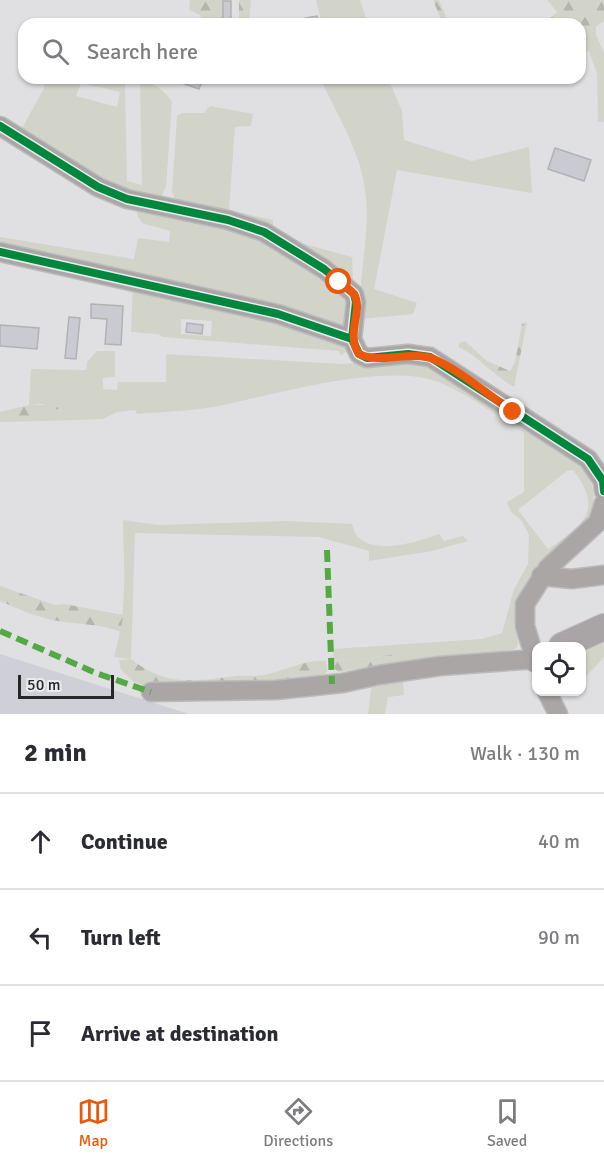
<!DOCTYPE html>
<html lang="en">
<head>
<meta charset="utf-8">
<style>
	:root { --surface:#fff; --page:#f7f7f7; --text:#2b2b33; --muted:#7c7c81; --line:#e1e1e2; --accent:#ea580c }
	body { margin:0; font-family:Signika,sans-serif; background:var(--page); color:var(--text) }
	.controls { position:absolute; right:18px; bottom:18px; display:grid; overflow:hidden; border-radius:12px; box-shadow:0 2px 4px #0004 }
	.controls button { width:54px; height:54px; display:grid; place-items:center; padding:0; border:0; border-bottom:2px solid var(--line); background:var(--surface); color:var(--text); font:30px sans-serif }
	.scale { position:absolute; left:18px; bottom:15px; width:96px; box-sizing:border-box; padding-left:6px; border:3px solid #272728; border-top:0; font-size:16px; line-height:21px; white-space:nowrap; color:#272728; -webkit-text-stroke:4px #ececf0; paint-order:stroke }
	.stop { position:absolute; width:18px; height:18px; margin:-14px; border:4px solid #ea580c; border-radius:50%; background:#fff }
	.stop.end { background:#ea580c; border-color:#fff; box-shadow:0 2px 6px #0008 }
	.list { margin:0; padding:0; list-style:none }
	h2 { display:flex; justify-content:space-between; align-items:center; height:78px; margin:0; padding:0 24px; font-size:26px }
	h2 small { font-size:20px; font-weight:400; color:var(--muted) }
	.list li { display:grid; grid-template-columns:39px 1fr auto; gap:18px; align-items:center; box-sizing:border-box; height:96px; padding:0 24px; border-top:2px solid var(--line) }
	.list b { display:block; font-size:22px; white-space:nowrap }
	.list em { font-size:20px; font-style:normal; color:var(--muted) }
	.icon { flex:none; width:33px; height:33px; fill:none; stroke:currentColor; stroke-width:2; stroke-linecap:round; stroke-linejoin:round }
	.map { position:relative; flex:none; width:604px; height:714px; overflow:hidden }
	.search { position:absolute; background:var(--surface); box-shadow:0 2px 4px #0004; left:18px; right:18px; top:18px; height:66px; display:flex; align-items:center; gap:15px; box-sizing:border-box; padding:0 21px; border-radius:18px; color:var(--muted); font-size:22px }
	.sheet { height:366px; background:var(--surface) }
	nav { display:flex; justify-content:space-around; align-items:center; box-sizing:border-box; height:84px; border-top:2px solid var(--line); background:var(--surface); font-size:16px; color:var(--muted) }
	nav a { display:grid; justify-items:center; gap:3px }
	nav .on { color:var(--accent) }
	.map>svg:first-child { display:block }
	.built { fill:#cfd0d7 }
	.green { fill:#d2d4c9; fill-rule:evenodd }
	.forest { fill:url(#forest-firs) }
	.building { fill:#c9cad2; stroke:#b2b2b4; stroke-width:1.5 }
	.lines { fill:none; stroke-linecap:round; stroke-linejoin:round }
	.minor-casing { stroke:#bbbbbd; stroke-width:21 }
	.highway-casing { stroke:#bbbbbd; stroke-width:28 }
	.minor { stroke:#aaa6a6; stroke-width:18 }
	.highway { stroke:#a9a4a5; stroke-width:26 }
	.quiet { stroke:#53aa44; stroke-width:6; stroke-dasharray:12 6; stroke-linecap:butt }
	.cycleway-casing { stroke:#ececf0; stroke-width:11 }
	.cycleway { stroke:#00873e; stroke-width:8 }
	.route { stroke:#ea580c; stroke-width:8 }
</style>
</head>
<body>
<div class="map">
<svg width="604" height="714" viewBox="0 0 604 714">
	<defs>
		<pattern id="forest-firs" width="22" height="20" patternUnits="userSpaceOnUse" patternTransform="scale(1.5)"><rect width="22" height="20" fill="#d2d4c9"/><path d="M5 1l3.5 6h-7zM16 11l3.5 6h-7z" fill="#b4b6ad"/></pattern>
	</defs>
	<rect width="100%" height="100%" fill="#e0e0e2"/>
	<!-- built -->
	<path class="built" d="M0 654 189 714H0Z"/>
	<!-- green -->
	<path class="green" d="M316 0H360L368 24H322Z
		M596 26V35L604 53V122H598L597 74 589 51 580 53 583 35Z
		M44 78H106L125 84 127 181 142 185 140 81C153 81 165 91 172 102L166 187 159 201 127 195 20 132 44 88ZM81 83 120 92 117 107 76 96Z
		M320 78H388L402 111 404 140 472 161 529 147 532 193 397 170 374 289 417 303 413 314 361 319C357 278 370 239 366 198 363 155 338 117 320 78Z
		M210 106 253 114 251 126 235 127 229 210 273 220V225L297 242 352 257 353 279 348 280 176 201 172 192 177 116 182 113H204Z
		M138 209 244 232 312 267 349 300 346 331 0 247V237L134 259 138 238 169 242 170 231 142 223 137 215Z
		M133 285 245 308 347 346V350L341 356 339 351 163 337 158 334 131 332ZM181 319 212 321 211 336 181 334Z
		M97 351H115V377L103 378V389L117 390 118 382H166V354L341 364 416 359 430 364 579 462C594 480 596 495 592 518 568 541 530 565 521 598 517 614 519 630 518 645L515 649 475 657 395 663 393 654 358 660 334 659 333 649 482 639 502 633 514 589 528 564 529 535 522 521 511 512 507 502 524 492V433C496 416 469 394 438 382 384 361 270 396 214 407 188 411 163 412 137 414L135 410 117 412 103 419 45 421 46 410 61 409 41 404 29 405 31 369 86 370 87 362ZM573 470C604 510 584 525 548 549L518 510 567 471Z
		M123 520 158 525 286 521 352 524C353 528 355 534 358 537 376 555 418 542 439 534L444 541 463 536 468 541 432 551 369 561V551L319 537 135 533 131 659 114 657C128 606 124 572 123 520Z
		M604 641V657L582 681V653Z
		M403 681 404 695 388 697 385 714H368L372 682Z"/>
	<!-- forest -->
	<path class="forest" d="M190 0H223V24H204L200 15 189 10Z
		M239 0H251L249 24H239Z
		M433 0H439L449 24H443Z
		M547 0H604V21L583 35 580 41V24H543L557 12Z
		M527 322 514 387C494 376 479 357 459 347V343L465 341 487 361 510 371 515 362 522 324Z
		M29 405H61V409L46 410 45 421 0 422V412Z
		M0 586 55 605 64 604 123 615 121 632C99 623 76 625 52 620 31 615 19 609 0 601Z
		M394 654 395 663 339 672 335 669 334 659 358 660Z
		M131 659C167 687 193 681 236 676 246 675 258 677 268 674 287 670 306 659 326 661L327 672 322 675 263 684 151 688 134 682 121 670 119 660Z"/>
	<!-- building -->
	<path class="building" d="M223 1H231V24H223Z
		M317 16 318 24H306L305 18Z
		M168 78H203L199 89Z
		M555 148 591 160 584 181 548 169Z
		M91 304 123 306 121 345 105 344 107 319 91 318Z
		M69 317 80 318 76 359 65 358Z
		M187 323 203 325 202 334 186 332Z
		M0 325 39 328 37 349 0 346Z"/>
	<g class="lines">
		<defs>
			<path id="minor" d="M0 126 98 187 127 199 228 220 264 232 324 269 354 294 356 302 352 339 359 354 367 358 408 354 430 357 588 459 603 481 604 491
				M0 252 278 314 352 339
				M541 576 572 579 604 575
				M536 662 525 626V604L548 568 598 522 604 503
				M151 692 276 690 343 683 379 675 440 666 536 659
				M547 692 558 714"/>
			<path id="highway" d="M562 646 604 627
				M536 659V658"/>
		</defs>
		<!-- minor casing -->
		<use href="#minor" class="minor-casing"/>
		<!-- highway casing -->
		<use href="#highway" class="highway-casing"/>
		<!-- minor -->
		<use href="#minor" class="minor"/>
		<!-- highway -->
		<use href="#highway" class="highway"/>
		<!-- quiet -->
		<path class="quiet" d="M327 550 332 684
			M0 631 96 673 151 692"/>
		<defs>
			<path id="cycleway" d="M0 126 98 187 127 199 228 220 264 232 324 269 354 294 356 302 352 339 359 354 367 358 408 354 430 357 588 459 603 481 604 491
				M0 252 278 314 352 339"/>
		</defs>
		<!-- cycleway casing -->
		<use href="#cycleway" class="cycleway-casing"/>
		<!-- cycleway -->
		<use href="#cycleway" class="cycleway"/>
	</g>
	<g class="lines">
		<!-- route -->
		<path class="route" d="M339 282C343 285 350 289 354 294 364 310 345 334 359 354 379 364 405 352 427 357 449 362 493 398 513 412"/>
	</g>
</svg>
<div class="controls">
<button><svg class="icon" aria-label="locate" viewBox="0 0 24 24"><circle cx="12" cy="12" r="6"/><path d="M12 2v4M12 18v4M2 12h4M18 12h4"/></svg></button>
</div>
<div class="scale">50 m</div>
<div class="stop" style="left:339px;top:282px"></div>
<div class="stop end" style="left:513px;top:412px"></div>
<div class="search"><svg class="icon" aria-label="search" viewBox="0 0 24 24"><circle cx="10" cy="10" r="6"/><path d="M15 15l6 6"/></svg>Search here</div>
</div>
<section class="sheet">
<h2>2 min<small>Walk · 130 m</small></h2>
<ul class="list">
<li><svg class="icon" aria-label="ahead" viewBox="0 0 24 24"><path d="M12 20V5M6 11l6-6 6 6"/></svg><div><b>Continue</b></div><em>40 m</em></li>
<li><svg class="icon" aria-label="left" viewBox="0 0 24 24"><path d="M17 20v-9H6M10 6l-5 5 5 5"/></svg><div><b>Turn left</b></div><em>90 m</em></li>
<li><svg class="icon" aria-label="arrive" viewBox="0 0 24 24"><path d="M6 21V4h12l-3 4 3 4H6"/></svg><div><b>Arrive at destination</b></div></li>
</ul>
</section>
<nav>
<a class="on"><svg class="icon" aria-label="map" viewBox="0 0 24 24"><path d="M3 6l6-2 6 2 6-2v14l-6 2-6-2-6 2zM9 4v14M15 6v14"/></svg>Map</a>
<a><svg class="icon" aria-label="directions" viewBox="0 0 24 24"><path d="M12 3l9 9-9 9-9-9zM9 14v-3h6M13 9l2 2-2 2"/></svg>Directions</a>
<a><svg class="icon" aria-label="saved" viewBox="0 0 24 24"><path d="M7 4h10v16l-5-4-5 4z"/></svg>Saved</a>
</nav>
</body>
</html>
